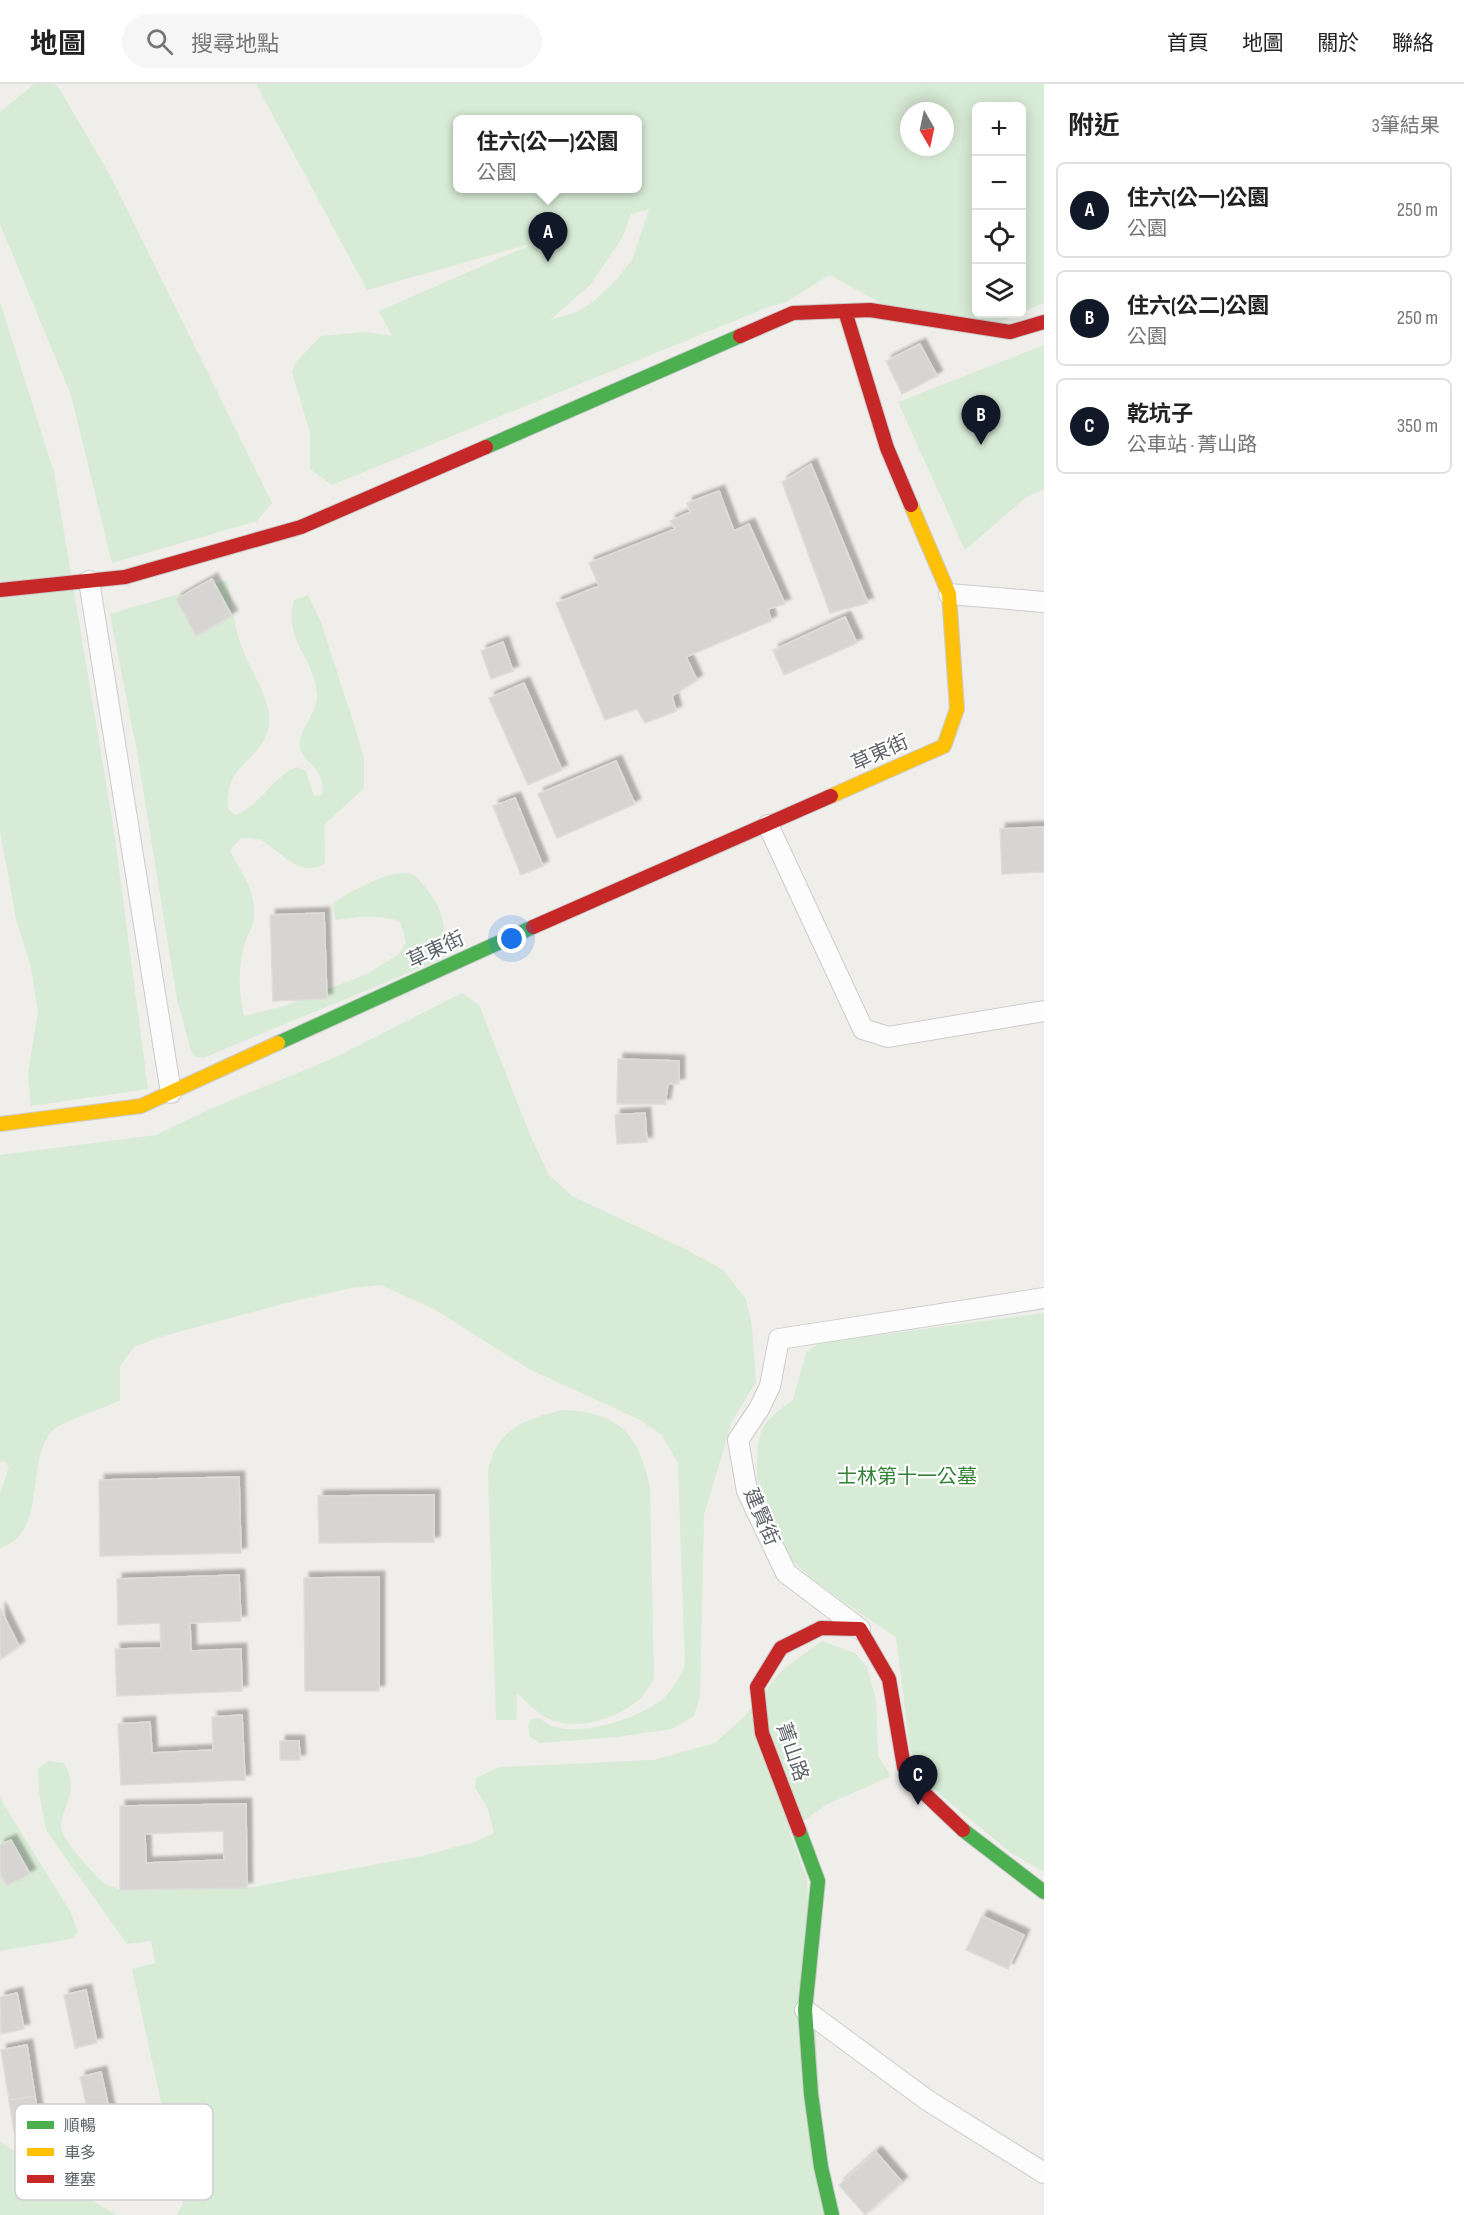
<!DOCTYPE html>
<html lang="zh-TW">
<head>
<meta charset="utf-8">
<style>
	:root { --surface:#fff; --page:#f6f6f6; --text:#222; --muted:#767676; --line:#e0e0e0; --accent:#111827 }
	body { margin:0; font-family:"Sofia Sans Condensed","Noto Sans TC",sans-serif; background:var(--page); color:var(--text) }
	.controls { position:absolute; right:18px; top:18px; display:grid; overflow:hidden; border-radius:9px; box-shadow:0 3px 15px #0003 }
	.controls button { width:54px; height:54px; display:grid; place-items:center; padding:0; border:0; border-bottom:2px solid var(--line); background:var(--surface); color:var(--text); font:30px sans-serif }
	.compass { position:absolute; left:900px; top:18px; width:54px; height:54px; border-radius:50%; background:var(--surface); box-shadow:0 3px 15px #0003; rotate:171deg }
	.you { position:absolute; left:512px; top:855px; width:21px; height:21px; margin:-15px; border:4px solid #fff; border-radius:50%; background:#1a73e8; box-shadow:0 0 0 9px #1a73e833 }
	.badge { display:grid; place-items:center; width:39px; height:39px; border-radius:50%; background:var(--accent); color:#fff; font-size:20px; font-weight:700 }
	.pin { position:absolute; translate:-50% -50px; filter:drop-shadow(0 2px 3px #0008) }
	.pin::after { content:''; position:absolute; top:32px; width:21px; height:18px; background:inherit; clip-path:polygon(0 0,100% 0,50% 100%) }
	.popup { position:absolute; left:453px; top:31px; width:189px; height:78px; box-sizing:border-box; display:grid; place-content:center; border-radius:9px; background:var(--surface); filter:drop-shadow(0 2px 4px #0005); font-size:20px; white-space:nowrap; color:var(--muted) }
	.popup b { font-size:22px; color:var(--text) }
	.popup::after { content:''; position:absolute; left:50%; top:100%; margin-left:-12px; border:12px solid transparent; border-top-color:var(--surface) }
	.list { margin:0; padding:0; list-style:none }
	h2 { display:flex; justify-content:space-between; align-items:center; height:78px; margin:0; padding:0 24px; font-size:26px }
	h2 small { font-size:20px; font-weight:400; color:var(--muted) }
	.list li { display:grid; grid-template-columns:39px 1fr auto; gap:18px; align-items:center; box-sizing:border-box; height:96px; margin:0 12px 12px; padding:0 12px; border:2px solid var(--line); border-radius:9px }
	.list b { display:block; font-size:22px; white-space:nowrap }
	.list p { margin:0; font-size:20px; white-space:nowrap; color:var(--muted) }
	.list em { font-size:20px; font-style:normal; color:var(--muted) }
	.icon { flex:none; width:33px; height:33px; fill:none; stroke:currentColor; stroke-width:2; stroke-linecap:round; stroke-linejoin:round }
	.map { position:relative; flex:none; width:1044px; height:2131px; overflow:hidden }
	header { display:flex; align-items:center; gap:36px; box-sizing:border-box; height:84px; padding:0 30px; background:var(--surface); border-bottom:2px solid var(--line) }
	header strong { font-size:28px }
	nav { display:flex; gap:33px; margin-inline-start:auto; font-size:21px }
	.search { width:420px; height:54px; background:var(--page); display:flex; align-items:center; gap:15px; box-sizing:border-box; padding:0 21px; border-radius:33px; color:var(--muted); font-size:22px }
	main { display:flex }
	aside { flex:1; background:var(--surface) }
	.map>svg:first-child { display:block }
	.green { fill:#d8ebd6; fill-rule:evenodd }
	.building { fill:#d6d5d3; stroke:#deddd9; stroke-width:1.5; fill-rule:evenodd; filter:url(#shadow) }
	.lines { fill:none; stroke-linecap:round; stroke-linejoin:round }
	.street-casing { stroke:#cbcccc; stroke-width:22 }
	.fast-casing { stroke:#cacacb; stroke-width:16 }
	.slow-casing { stroke:#cacacb; stroke-width:16 }
	.jam-casing { stroke:#cacacb; stroke-width:16 }
	.street { stroke:#fdfcfc; stroke-width:20 }
	.fast { stroke:#4caf50; stroke-width:14 }
	.slow { stroke:#ffc107; stroke-width:14 }
	.jam { stroke:#c62828; stroke-width:14 }
	.labels { text-anchor:middle; dominant-baseline:central; stroke-width:4.5; stroke-linejoin:round; paint-order:stroke }
	.street-label { font-size:20px; fill:#5f6368; stroke:#fff }
	.park-label { font-size:20px; fill:#348238; stroke:#fff }
	.key { fill:#fff; stroke:#cfd0d2; stroke-width:1.5 }
	.key-label { font-size:16px; fill:#5f6368 }
</style>
</head>
<body>
<header>
<strong>地圖</strong>
<div class="search"><svg class="icon" aria-label="search" viewBox="0 0 24 24"><circle cx="10" cy="10" r="6"/><path d="M15 15l6 6"/></svg>搜尋地點</div>
<nav><a>首頁</a><a>地圖</a><a>關於</a><a>聯絡</a></nav>
</header>
<main>
<div class="map">
<svg width="1044" height="2131" viewBox="0 0 1044 2131">
	<defs>
		<filter id="shadow"><feDropShadow dx="5.5" dy="-5.5" stdDeviation="1.5" flood-color="#0004"/></filter>
	</defs>
	<rect width="100%" height="100%" fill="#efeeea"/>
	<!-- green -->
	<path class="green" d="M34 0H54L59 4 111 93 272 419 257 437 112 479 71 311 0 140V28Z
		M256 0H1044V219L1022 228V22H976V230H1019L978 247 886 222 830 191 784 219 768 223 332 401 310 385V349L292 288 295 279 321 252 365 248 392 252 379 227 537 158 367 206ZM909 27H945V63H909ZM458 36H638V104H458ZM649 125 632 176 617 195 593 218 577 228 550 236 590 201 622 154 631 130Z
		M0 218 54 388 114 747 148 1005 31 1022 28 990 38 928 31 883 16 835 0 747Z
		M1044 261V405L1025 414 965 466 898 318Z
		M227 496C232 518 234 543 242 564 250 586 276 623 268 646 256 683 225 677 228 725L235 731C262 720 271 695 296 683L306 687 314 712 322 711C327 684 302 679 300 663 298 642 320 629 317 608 313 572 283 556 294 516L308 511 321 538 356 647 364 675V704L324 741 325 779C300 796 281 767 261 756 255 754 247 754 241 754L230 766C237 783 251 799 253 817 257 844 248 845 243 866 238 888 239 910 244 932L285 922 367 890 399 870 406 858 400 837C378 831 358 832 335 836L333 819C348 809 388 787 406 789 415 789 419 796 424 802 445 827 447 843 442 875L203 974 196 973 191 967 177 915 137 668 110 530Z
		M462 909 479 921 530 1051 549 1091 572 1112 687 1166 723 1186 746 1215 752 1243 756 1298 732 1337 704 1431 700 1612 694 1632 672 1645 616 1653 540 1659 530 1653 528 1642 531 1636 539 1634C544 1637 550 1642 556 1643 585 1652 643 1633 665 1613 674 1604 679 1593 685 1581L678 1379 661 1350 638 1335 529 1285 434 1225 381 1201 351 1204 286 1219 160 1253 134 1263 120 1282V1316C106 1324 60 1338 53 1346 23 1379 50 1447 0 1464V1409L9 1383 5 1377 0 1378V1071L156 1051 210 1025 334 974Z
		M1044 1229V1788L1011 1769 925 1698 910 1665 896 1553C863 1530 782 1481 768 1445 760 1425 757 1405 757 1383 757 1344 762 1338 793 1316L806 1269 819 1259Z
		M562 1326C618 1328 639 1349 650 1403L654 1595C650 1601 646 1609 641 1614 620 1633 582 1646 554 1637 539 1632 529 1620 517 1609L516 1636H496L488 1387C496 1345 523 1336 562 1326Z
		M822 1557 855 1569 867 1583 876 1616 878 1672 891 1692 826 1721 789 1747 807 1795 826 2131H177L183 2119 132 1885 155 1879 151 1857 127 1860 46 1746 39 1707 38 1685 48 1677 64 1679C83 1712 56 1727 62 1747 66 1759 96 1794 107 1801 111 1803 117 1804 121 1806L247 1804 422 1772 475 1758 494 1749 488 1725 475 1703 476 1694 500 1683 654 1676 715 1659 744 1633 782 1586Z
		M0 1714 71 1829 78 1848 71 1855 0 1867Z
		M0 2057 51 2093 117 2131H0Z"/>
	<!-- building -->
	<path class="building" d="M920 260 937 292 902 310 886 277Z
		M811 380 868 519 830 529 782 398Z
		M719 407 734 447 749 440 785 520 768 525 771 537 686 573 697 596 672 612 676 627 645 639 637 625 605 636 556 519 599 502 589 479 675 445 670 437 690 428 687 419Z
		M212 495 232 532 196 552 176 515Z
		M845 533 857 559 784 591 773 566Z
		M503 558 513 587 491 595 481 567Z
		M524 599 562 686 528 701 489 614Z
		M616 677 635 720 557 754 538 710Z
		M515 714 543 782 521 791 493 722Z
		M1044 743V788L1002 790 1000 745Z
		M324 829 327 915 273 917 270 831Z
		M618 975 679 977V1000H668L665 1020H617Z
		M645 1029 647 1058 617 1060 615 1031Z
		M239 1393 241 1469 100 1472 99 1396Z
		M434 1411V1458L319 1459 318 1412Z
		M239 1491 241 1537 190 1539 191 1567 241 1565 242 1607 117 1612 115 1565 161 1564 160 1539 118 1541 117 1495Z
		M379 1493V1607H305L304 1494Z
		M0 1524 19 1562 0 1576Z
		M242 1631 245 1696 121 1701 118 1640 150 1638 152 1669 213 1666 212 1633Z
		M280 1657H299L300 1676H280Z
		M246 1720 247 1804 120 1806V1722ZM223 1747 224 1776 146 1779 145 1750Z
		M11 1756 30 1790 7 1802 0 1790V1761Z
		M982 1832 1024 1851 1008 1885 966 1866Z
		M86 1906 97 1959 75 1964 64 1911Z
		M17 1909 24 1945 1 1950 0 1913Z
		M27 1961 35 2012 9 2016 1 1966Z
		M101 1988 112 2039 91 2043 80 1993Z
		M35 2012 40 2044 14 2048 9 2016Z
		M876 2068 902 2098 865 2131 839 2101Z"/>
	<g class="lines">
		<defs>
			<path id="street" d="M89 497 171 1009
				M949 510 1044 518
				M768 741 863 945 888 953 1044 927
				M860 1545 786 1489 747 1407 738 1356 759 1325 770 1302 779 1255 1044 1214
				M805 1926 927 2016 1044 2089"/>
			<path id="fast" d="M486 363 740 252
				M278 959 533 843
				M799 1746 818 1797 805 1926 811 2010 821 2083 832 2131
				M963 1746 1044 1808"/>
			<path id="slow" d="M831 712 944 662 957 625 949 510 911 421
				M0 1040 141 1022 278 959"/>
			<path id="jam" d="M845 227 887 364 911 421
				M740 252 793 229 870 226 1010 248 1044 238
				M0 506 125 493 301 443 486 363
				M533 843 831 712
				M799 1746 762 1649 757 1603 781 1564 821 1544 860 1545 889 1595 904 1683 922 1707 963 1746"/>
		</defs>
		<!-- street casing -->
		<use href="#street" class="street-casing"/>
		<!-- fast casing -->
		<use href="#fast" class="fast-casing"/>
		<!-- slow casing -->
		<use href="#slow" class="slow-casing"/>
		<!-- jam casing -->
		<use href="#jam" class="jam-casing"/>
		<!-- street -->
		<use href="#street" class="street"/>
		<!-- fast -->
		<use href="#fast" class="fast"/>
		<!-- slow -->
		<use href="#slow" class="slow"/>
		<!-- jam -->
		<use href="#jam" class="jam"/>
	</g>
	<g class="labels">
		<!-- street labels -->
		<g class="street-label">
			<text transform="translate(880 669) rotate(-24)">草東街</text>
			<text transform="translate(436 866) rotate(-25)">草東街</text>
			<text transform="translate(761 1433) rotate(67)">建賢街</text>
			<text transform="translate(792 1668) rotate(71)">菁山路</text>
		</g>
		<!-- park labels -->
		<g class="park-label">
			<text x="907" y="1393">士林第十一公墓</text>
		</g>
	</g>
	<!-- legend -->
	<rect x="15" y="2020" width="198" height="96" rx="9" class="key"/>
	<rect x="27" y="2037" width="27" height="8" fill="#4caf50"/>
	<rect x="27" y="2064" width="27" height="8" fill="#ffc107"/>
	<rect x="27" y="2091" width="27" height="8" fill="#c62828"/>
	<g class="key-label">
		<text x="64" y="2047">順暢</text>
		<text x="64" y="2074">車多</text>
		<text x="64" y="2101">壅塞</text>
	</g>
</svg>
<div class="controls">
<button>+</button>
<button>−</button>
<button><svg class="icon" aria-label="locate" viewBox="0 0 24 24"><circle cx="12" cy="12" r="6"/><path d="M12 2v4M12 18v4M2 12h4M18 12h4"/></svg></button>
<button><svg class="icon" aria-label="layers" viewBox="0 0 24 24"><path d="M12 4l9 5-9 5-9-5zM3 14l9 5 9-5"/></svg></button>
</div>
<svg class="compass" viewBox="-18 -18 36 36"><path d="M0-13l5 13h-10z" fill="#e53935"/><path d="M0 13l5-13h-10z" fill="#767676"/></svg>
<div class="you"></div>
<div class="pin badge" style="left:548px;top:178px">A</div>
<div class="popup"><b>住六(公一)公園</b>公園</div>
<div class="pin badge" style="left:981px;top:361px">B</div>
<div class="pin badge" style="left:918px;top:1721px">C</div>
</div>
<aside>
<h2>附近<small>3筆結果</small></h2>
<ul class="list">
<li><span class="badge">A</span><div><b>住六(公一)公園</b><p>公園</p></div><em>250 m</em></li>
<li><span class="badge">B</span><div><b>住六(公二)公園</b><p>公園</p></div><em>250 m</em></li>
<li><span class="badge">C</span><div><b>乾坑子</b><p>公車站 · 菁山路</p></div><em>350 m</em></li>
</ul>
</aside>
</main>
</body>
</html>
